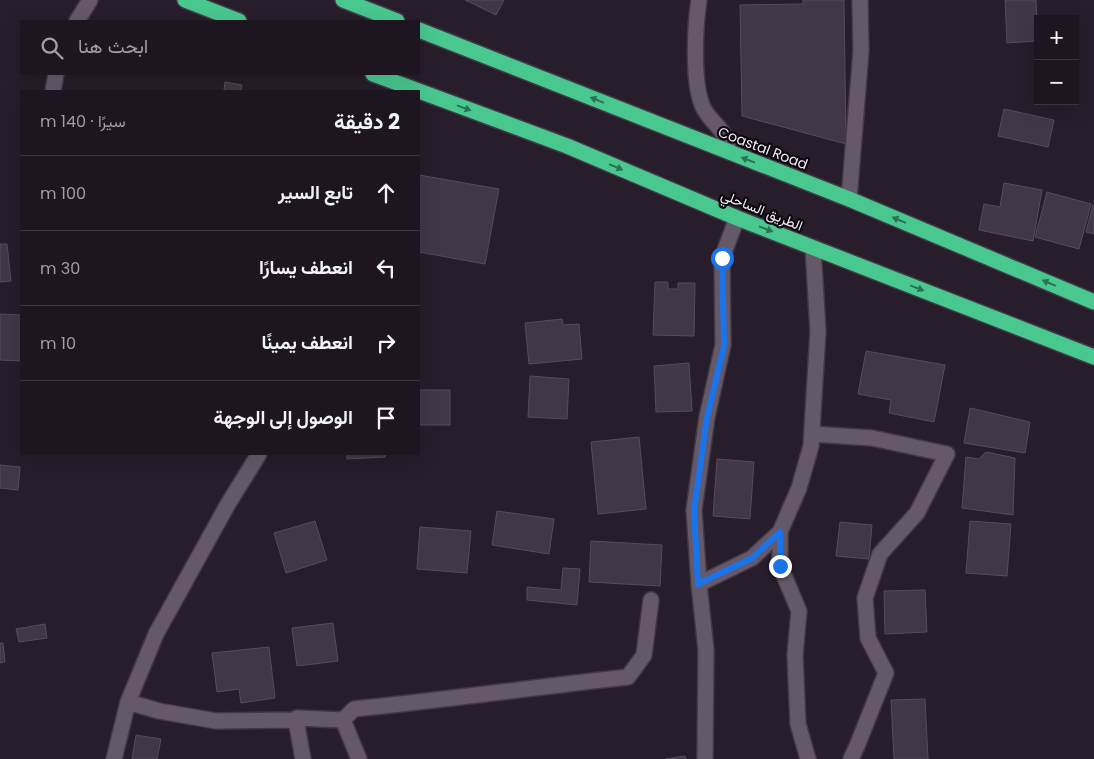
<!DOCTYPE html>
<html lang="ar">
<head>
<meta charset="utf-8">
<style>
	:root { --surface:#1d1620; --page:#251f29; --text:#f1f3f6; --muted:#a09fa5; --line:#3b353e }
	body { margin:0; font-family:Poppins,Vazirmatn,sans-serif; background:var(--page); color:var(--text); direction:rtl }
	.controls { position:absolute; right:15px; top:15px; display:grid; overflow:hidden; border-radius:0px; box-shadow:0 5px 20px #0002 }
	.controls button { width:45px; height:45px; display:grid; place-items:center; padding:0; border:0; border-bottom:1px solid var(--line); background:var(--surface); color:var(--text); font:25px sans-serif }
	.stop { position:absolute; width:15px; height:15px; margin:-11px; border:4px solid #1a73e8; border-radius:50%; background:#fff }
	.stop.end { background:#1a73e8; border-color:#fff; box-shadow:0 1px 5px #0008 }
	.list { margin:0; padding:0; list-style:none }
	h2 { display:flex; justify-content:space-between; align-items:center; height:65px; margin:0; padding:0 20px; font-size:21px }
	h2 small { font-size:16px; font-weight:400; color:var(--muted) }
	.list li { display:grid; grid-template-columns:32px 1fr auto; gap:15px; align-items:center; box-sizing:border-box; height:75px; padding:0 20px; border-top:1px solid var(--line) }
	.list b { display:block; font-size:19px; white-space:nowrap }
	.list em { font-size:16px; font-style:normal; color:var(--muted) }
	.icon { flex:none; width:28px; height:28px; fill:none; stroke:currentColor; stroke-width:2; stroke-linecap:round; stroke-linejoin:round }
	.map { position:relative; flex:none; width:1094px; height:759px; overflow:hidden; direction:ltr }
	.search { position:absolute; background:var(--surface); box-shadow:0 5px 20px #0002; left:20px; top:20px; width:400px; height:55px; display:flex; align-items:center; gap:12px; box-sizing:border-box; padding:0 18px; border-radius:0px; color:var(--muted); font-size:19px }
	.panel { position:absolute; background:var(--surface); box-shadow:0 5px 20px #0002; left:20px; top:90px; width:400px; height:365px; border-radius:0px; direction:rtl }
	.map>svg:first-child { display:block }
	.building { fill:#423746; stroke:#584c5c }
	.lines { fill:none; stroke-linecap:round; stroke-linejoin:round }
	.minor-casing { stroke:#423945; stroke-width:18 }
	.highway-casing { stroke:#423945; stroke-width:18 }
	.minor { stroke:#655969; stroke-width:15 }
	.highway { stroke:#48c78f; stroke-width:15 }
	.oneway { fill:#2d7255 }
	.route { stroke:#1a73e8; stroke-width:6 }
	.labels { text-anchor:middle; dominant-baseline:central; stroke-width:4.5; stroke-linejoin:round; paint-order:stroke }
	.street-label { font-size:14px; fill:#f3ecf6; stroke:#0d090f }
</style>
</head>
<body>
<div class="map">
<svg width="1094" height="759" viewBox="0 0 1094 759">
	<rect width="100%" height="100%" fill="#271d2b"/>
	<!-- building -->
	<path class="building" d="M465 0H504L496 15Z
		M803 0H844L846 144 742 116 740 5 803 4Z
		M1005 0H1036L1038 41 1007 43Z
		M225 82 242 85 241 91H224Z
		M1004 109 1054 120 1048 147 998 136Z
		M419 175 499 189 485 264 419 252Z
		M1004 183 1042 190 1033 241 979 230 984 204 1000 207Z
		M1047 192 1091 204 1079 249 1035 237Z
		M1093 205H1094V234L1086 232Z
		M0 244H7L11 281 0 282Z
		M655 282H668V289H678V283H695L694 336 653 335Z
		M0 314 21 315V361L0 360Z
		M562 319 563 325 579 324 582 359 529 364 525 323Z
		M866 351 945 365 934 422 889 413 891 400 858 394Z
		M689 363 692 411 656 412 654 366Z
		M530 376 569 379 567 419 528 417Z
		M419 390H450V425H419Z
		M970 408 1030 422 1025 453 964 443Z
		M639 437 646 509 598 514 591 442Z
		M986 452 1015 458 1013 515 962 508 966 457 979 459Z
		M347 454H385V457L347 459Z
		M717 459 754 462 750 519 713 516Z
		M0 465 20 467 18 490 0 488Z
		M497 511 554 519 549 554 492 545Z
		M315 521 327 560 286 573 274 533Z
		M970 521 1011 524 1007 576 966 573Z
		M840 522 872 525 869 559 836 556Z
		M420 527 471 531 467 573 417 569Z
		M591 541 662 545 660 586 589 582Z
		M563 568 580 569 577 605 527 600V587L561 590Z
		M925 590 927 632 885 634 884 591Z
		M333 623 338 661 297 666 292 628Z
		M45 624 47 638 19 642 16 629Z
		M0 643H3L5 662 0 663Z
		M269 647 275 698 241 703 239 689 217 692 212 653Z
		M925 699 928 759H894L891 700Z
		M136 735 161 739 157 759H132Z
		M685 756 686 759H666Z"/>
	<g class="lines">
		<defs>
			<path id="minor" d="M699 0C695 26 692 83 703 107 712 126 725 125 729 152
				M77 21 90 0
				M53 91 56 74
				M849 199 861 51 860 0
				M812 434 872 438 947 454 917 513 880 554 865 598 868 638 886 673 857 746 851 759
				M699 584 694 510 707 417 723 345 722 258 737 218
				M128 702 159 711 216 721 296 720 297 718 343 720 359 759
				M296 720 303 759
				M343 720 354 709C445 700 536 687 628 677L644 655 651 600
				M114 759 128 702 156 634 228 504 259 454
				M705 759 706 650 699 584 752 558 780 532
				M808 759 798 724 795 655 799 611 780 566V532L799 488 811 446 818 331 813 248"/>
			<path id="highway" d="M185 0 239 21
				M343 0 397 21
				M419 30 849 199 1094 302
				M373 74 419 91
				M419 91 567 146 737 218 1094 357"/>
		</defs>
		<!-- minor casing -->
		<use href="#minor" class="minor-casing"/>
		<!-- highway casing -->
		<use href="#highway" class="highway-casing"/>
		<!-- minor -->
		<use href="#minor" class="minor"/>
		<!-- highway -->
		<use href="#highway" class="highway"/>
	</g>
	<!-- one-way arrows -->
	<defs><path id="oneway-solid" d="M-6-.8H1V-3.2L6.5 0L1 3.2V.8H-6Z" transform="scale(1.25)"/></defs>
	<g class="oneway">
		<use href="#oneway-solid" transform="translate(597 100) rotate(-158)"/>
		<use href="#oneway-solid" transform="translate(464 108) rotate(20)"/>
		<use href="#oneway-solid" transform="translate(748 160) rotate(-159)"/>
		<use href="#oneway-solid" transform="translate(616 167) rotate(23)"/>
		<use href="#oneway-solid" transform="translate(899 220) rotate(-157)"/>
		<use href="#oneway-solid" transform="translate(766 229) rotate(21)"/>
		<use href="#oneway-solid" transform="translate(1049 283) rotate(-157)"/>
		<use href="#oneway-solid" transform="translate(917 288) rotate(21)"/>
	</g>
	<g class="lines">
		<!-- route -->
		<path class="route" d="M722 258 724 346 707 417 694 510 698 584 752 558 780 532V566"/>
	</g>
	<g class="labels">
		<!-- street labels -->
		<g class="street-label">
			<text transform="translate(763 148) rotate(21)">Coastal Road</text>
			<text transform="translate(762 210) rotate(22)">الطريق الساحلي</text>
		</g>
	</g>
</svg>
<div class="controls">
<button>+</button>
<button>−</button>
</div>
<div class="stop" style="left:722px;top:258px"></div>
<div class="stop end" style="left:780px;top:566px"></div>
<div class="search"><svg class="icon" aria-label="search" viewBox="0 0 24 24"><circle cx="10" cy="10" r="6"/><path d="M15 15l6 6"/></svg>ابحث هنا</div>
<section class="panel">
<h2>2 دقيقة<small>سيرًا · 140 m</small></h2>
<ul class="list">
<li><svg class="icon" aria-label="ahead" viewBox="0 0 24 24"><path d="M12 20V5M6 11l6-6 6 6"/></svg><div><b>تابع السير</b></div><em>100 m</em></li>
<li><svg class="icon" aria-label="left" viewBox="0 0 24 24"><path d="M17 20v-9H6M10 6l-5 5 5 5"/></svg><div><b>انعطف يسارًا</b></div><em>30 m</em></li>
<li><svg class="icon" aria-label="right" viewBox="0 0 24 24"><path d="M7 20v-9h11M14 6l5 5-5 5"/></svg><div><b>انعطف يمينًا</b></div><em>10 m</em></li>
<li><svg class="icon" aria-label="arrive" viewBox="0 0 24 24"><path d="M6 21V4h12l-3 4 3 4H6"/></svg><div><b>الوصول إلى الوجهة</b></div></li>
</ul>
</section>
</div>
</body>
</html>
